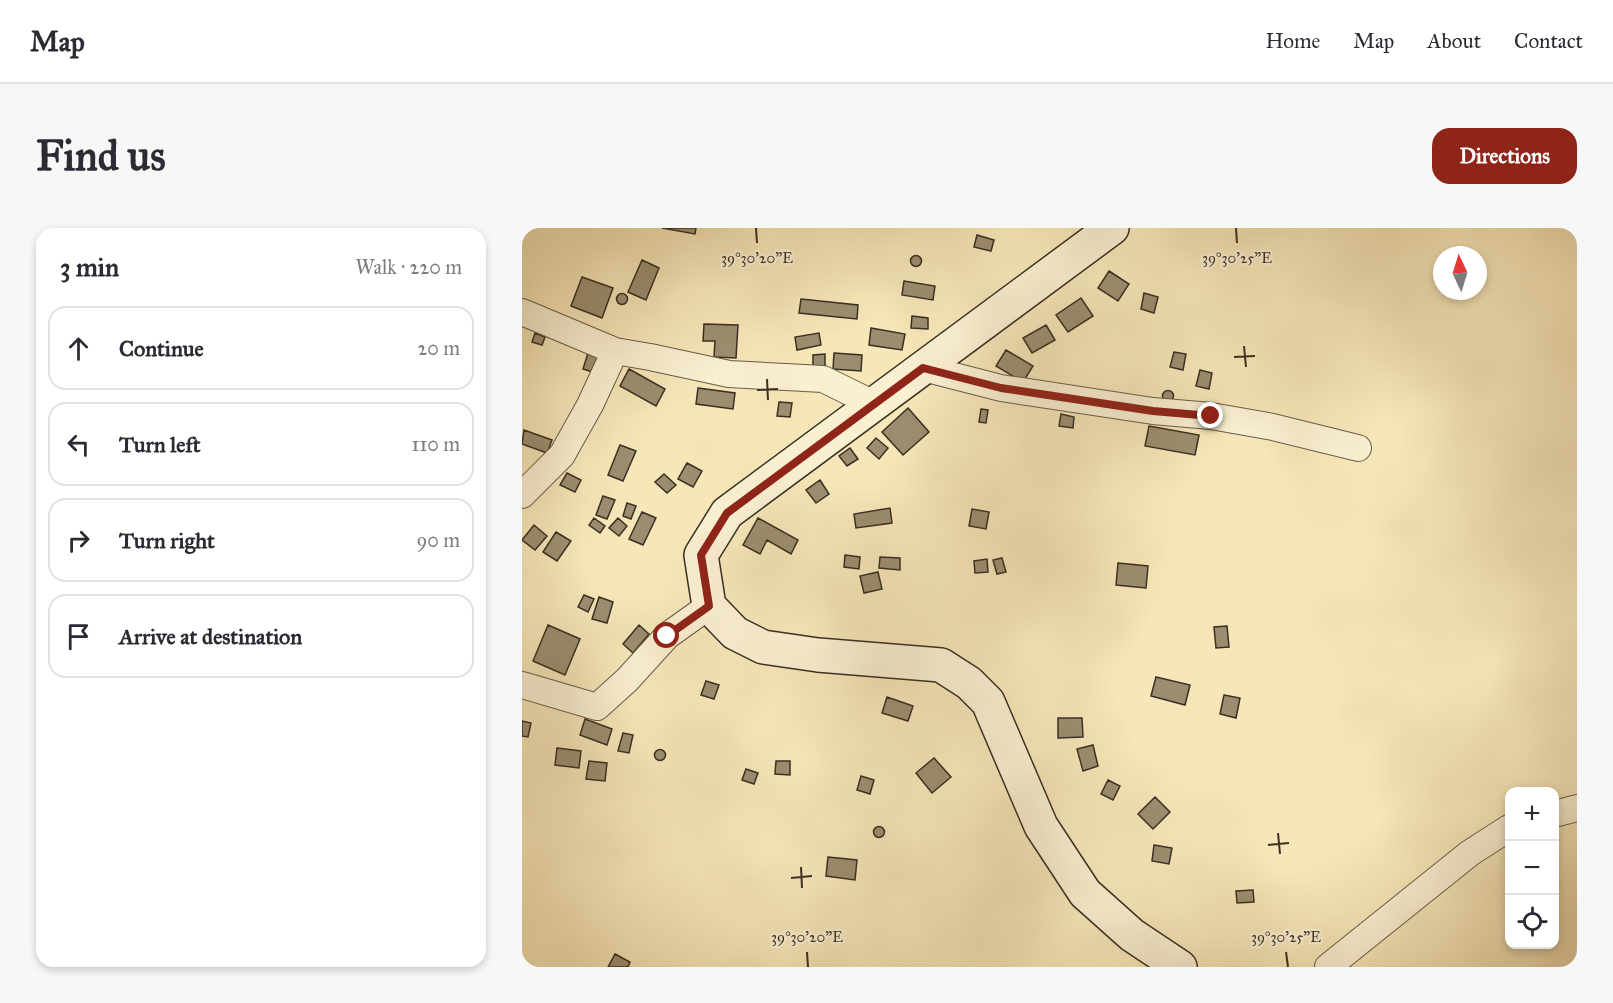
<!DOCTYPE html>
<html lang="en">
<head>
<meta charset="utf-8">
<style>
	:root { --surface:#fff; --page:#f7f7f7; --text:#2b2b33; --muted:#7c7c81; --line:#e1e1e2; --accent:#8f2418 }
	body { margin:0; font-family:"IM FELL Great Primer",serif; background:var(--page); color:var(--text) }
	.controls { position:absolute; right:18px; bottom:18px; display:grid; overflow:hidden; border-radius:12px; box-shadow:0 3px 9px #0003 }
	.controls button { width:54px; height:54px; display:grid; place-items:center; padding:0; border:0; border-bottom:2px solid var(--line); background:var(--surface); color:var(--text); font:30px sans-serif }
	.compass { position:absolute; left:911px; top:18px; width:54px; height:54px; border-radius:50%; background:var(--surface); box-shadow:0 3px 9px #0003; rotate:356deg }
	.stop { position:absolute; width:18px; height:18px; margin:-14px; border:4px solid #8f2418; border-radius:50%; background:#fff }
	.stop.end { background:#8f2418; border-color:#fff; box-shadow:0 2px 6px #0008 }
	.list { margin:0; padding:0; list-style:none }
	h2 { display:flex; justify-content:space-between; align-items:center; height:78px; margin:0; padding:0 24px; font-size:26px }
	h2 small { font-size:20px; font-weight:400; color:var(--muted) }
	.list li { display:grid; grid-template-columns:39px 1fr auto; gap:18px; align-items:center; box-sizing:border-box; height:84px; margin:0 12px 12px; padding:0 12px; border:2px solid var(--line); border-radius:18px }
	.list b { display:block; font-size:22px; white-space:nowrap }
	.list em { font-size:20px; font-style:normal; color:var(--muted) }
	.icon { flex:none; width:33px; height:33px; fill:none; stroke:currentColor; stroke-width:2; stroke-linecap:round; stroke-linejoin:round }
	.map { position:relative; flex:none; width:1055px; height:739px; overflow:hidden; border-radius:18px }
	header { display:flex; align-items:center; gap:36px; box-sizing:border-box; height:84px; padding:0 30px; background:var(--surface); border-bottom:2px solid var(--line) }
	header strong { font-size:28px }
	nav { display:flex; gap:33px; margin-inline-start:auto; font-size:21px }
	.intro { display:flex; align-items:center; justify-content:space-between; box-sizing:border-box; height:144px; padding:0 36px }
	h1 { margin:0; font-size:42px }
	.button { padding:15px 27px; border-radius:18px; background:var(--accent); color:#fff; font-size:21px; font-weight:700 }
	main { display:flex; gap:36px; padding:0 36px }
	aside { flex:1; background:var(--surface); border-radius:18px; box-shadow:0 3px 9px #0003 }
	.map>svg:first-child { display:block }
	.building { fill:#9b8e70; stroke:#392f22; stroke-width:1.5 }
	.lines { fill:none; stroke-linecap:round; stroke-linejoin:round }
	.street-casing { stroke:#685d48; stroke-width:28 }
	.secondary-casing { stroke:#392f22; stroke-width:36 }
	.street { stroke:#f9efd1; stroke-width:26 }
	.secondary { stroke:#f9efd1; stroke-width:33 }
	.route { stroke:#8f2418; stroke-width:8 }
	.ticks { fill:none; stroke:#392f22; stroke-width:2 }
	.ticks-label { font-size:15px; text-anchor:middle; fill:#392f22; stroke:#f9efd1; stroke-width:4.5; stroke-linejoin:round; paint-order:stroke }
</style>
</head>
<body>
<header>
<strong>Map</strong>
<nav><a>Home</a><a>Map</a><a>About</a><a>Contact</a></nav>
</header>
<div class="intro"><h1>Find us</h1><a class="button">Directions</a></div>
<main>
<aside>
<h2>3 min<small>Walk · 220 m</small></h2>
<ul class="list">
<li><svg class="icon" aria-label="ahead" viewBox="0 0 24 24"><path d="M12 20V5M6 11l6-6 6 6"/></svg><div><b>Continue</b></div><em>20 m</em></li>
<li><svg class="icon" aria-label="left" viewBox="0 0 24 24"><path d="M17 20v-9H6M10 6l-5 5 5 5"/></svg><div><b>Turn left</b></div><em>110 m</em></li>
<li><svg class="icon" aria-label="right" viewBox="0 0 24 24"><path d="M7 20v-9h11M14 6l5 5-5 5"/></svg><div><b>Turn right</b></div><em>90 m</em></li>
<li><svg class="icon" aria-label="arrive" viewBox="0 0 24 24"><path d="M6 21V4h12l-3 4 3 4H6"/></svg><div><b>Arrive at destination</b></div></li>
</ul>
</aside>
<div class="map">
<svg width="1055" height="739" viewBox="0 0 1055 739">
	<rect width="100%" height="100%" fill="#f6e6b8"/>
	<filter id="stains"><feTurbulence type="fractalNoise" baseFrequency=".00333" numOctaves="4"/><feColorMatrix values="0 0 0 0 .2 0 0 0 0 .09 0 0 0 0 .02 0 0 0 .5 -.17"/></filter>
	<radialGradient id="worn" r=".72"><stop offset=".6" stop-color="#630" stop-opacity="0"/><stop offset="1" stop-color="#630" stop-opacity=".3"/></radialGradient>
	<!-- building -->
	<path class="building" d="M140 0H174L173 6Z
		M455 7 472 12 469 23 452 19Z
		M388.5 33a5.5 5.5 0 1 1 11 0a5.5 5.5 0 1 1-11 0Z
		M120 32 137 40 124 72 106 64Z
		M587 43 607 56 596 73 576 60Z
		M60 49 91 60 80 90 49 78Z
		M382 53 413 58 411 72 380 67Z
		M622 65 636 69 632 85 619 81Z
		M94.5 71a5.5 5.5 0 1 1 11 0a5.5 5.5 0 1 1-11 0Z
		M559 70 571 88 546 104 534 87Z
		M279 71 336 77 335 91 277 85Z
		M390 88 406 90V101L389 100Z
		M182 96 216 97 214 130 192 129 193 113H181Z
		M524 97 533 112 510 125 501 110Z
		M349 100 383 106 380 122 347 117Z
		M13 105 23 109 20 117 10 114Z
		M297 105 299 117 275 122 273 109Z
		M484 122 511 138 501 154 474 138Z
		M652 124 664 126 661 142 648 139Z
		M66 125 80 129 74 145 61 141Z
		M312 125 340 127 339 143 311 141Z
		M303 126V138H291V127Z
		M107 141 143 161 134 178 98 158Z
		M678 142 690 145 687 161 674 158Z
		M176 160 213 165 211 181 174 176Z
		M640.5 168a5.5 5.5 0 1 1 11 0a5.5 5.5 0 1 1-11 0Z
		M257 174 270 175 268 189 255 188Z
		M386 180 407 204 381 227 360 204Z
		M459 181 466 182 464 195 457 194Z
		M539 186 552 189 551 200 537 198Z
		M627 198 677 207 673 227 623 218Z
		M2 202 30 212 25 225 0 216Z
		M354 210 366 220 357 231 345 220Z
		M98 217 114 223 101 253 86 247Z
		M328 220 336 231 325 238 317 228Z
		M165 235 180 243 171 259 156 251Z
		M45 245 59 252 53 264 38 257Z
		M142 246 154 257 145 265 133 254Z
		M298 252 307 266 294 275 284 262Z
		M81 268 93 272 85 291 74 287Z
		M105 275 114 278 109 291 101 288Z
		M368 280 370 295 334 300 332 286Z
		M450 281 467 284 464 301 447 298Z
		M120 284 134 290 121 317 107 311Z
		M72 290 83 298 78 305 67 297Z
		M96 290 105 298 97 308 87 300Z
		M236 290 276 312 269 326 245 312 238 326 221 317Z
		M12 297 25 308 13 322 0 312Z
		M34 304 49 313 35 333 21 324Z
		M323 327 338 329 337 341 322 339Z
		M358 329 378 330V342L357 340Z
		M480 330 484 344 475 346 471 332Z
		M465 331 466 344 453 345 452 333Z
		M596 335 626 338 624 360 594 357Z
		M356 344 360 361 342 365 338 348Z
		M62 367 72 371 66 384 56 379Z
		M77 369 91 374 85 395 70 391Z
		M26 397 58 411 43 447 11 433Z
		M117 397 127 406 111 425 101 416Z
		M705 398 707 419 694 420 692 399Z
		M634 449 668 457 663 477 629 468Z
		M184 453 197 457 192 471 179 467Z
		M702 467 718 470 714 490 698 486Z
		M365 469 391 478 386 493 360 485Z
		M536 490H560L561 509 536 510Z
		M63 491 90 501 85 517 58 507Z
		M0 493 9 495 6 509 0 508Z
		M101 505 111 507 107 525 96 523Z
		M571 517 576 538 561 543 555 521Z
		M35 520 59 523 57 540 33 537Z
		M132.5 527a5.5 5.5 0 1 1 11 0a5.5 5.5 0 1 1-11 0Z
		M412 530 429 549 410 565 394 545Z
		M67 533 85 535 83 553 64 551Z
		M254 533H268V547L253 546Z
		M224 541 236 545 232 556 220 552Z
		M339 548 352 552 348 566 335 562Z
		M586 552 598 558 591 572 579 566Z
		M633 569 648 584 631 601 616 586Z
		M351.5 604a5.5 5.5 0 1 1 11 0a5.5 5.5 0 1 1-11 0Z
		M632 617 650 620 647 636 630 633Z
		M306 629 335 632 333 652 304 648Z
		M731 662 732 674 715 675 714 663Z
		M93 726 108 734 106 739H86Z"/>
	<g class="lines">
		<defs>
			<path id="street" d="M0 84 93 123 128 129 207 146 301 151 352 176
				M401 140 479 160 631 183 689 188 751 199 836 220
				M0 267 40 227 68 177 93 123
				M0 457 75 479 105 452 145 408 187 378
				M1032 586 1055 580
				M806 739 948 625 987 600"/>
			<path id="secondary" d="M590 0 205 285 179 327 187 378 213 405 241 419 296 427 419 437 447 455 466 474 519 598 563 665 610 707 658 739"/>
		</defs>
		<!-- street casing -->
		<use href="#street" class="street-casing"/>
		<!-- secondary casing -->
		<use href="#secondary" class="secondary-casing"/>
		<!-- street -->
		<use href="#street" class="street"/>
		<!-- secondary -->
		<use href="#secondary" class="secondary"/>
	</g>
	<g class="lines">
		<!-- route -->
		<path class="route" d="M145 408 187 378 179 327 205 285 401 140 479 160 631 183 689 188"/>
	</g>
	<!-- ticks -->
	<path class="ticks" d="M234 0 235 15M714 0 715 15M722 118 724 139M712 129 733 128M245 151 246 172M235 162 256 161M756 605 758 626M746 617 767 615M279 639 280 660M269 650 290 648M285 724 286 739M764 724 766 739"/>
	<g class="ticks-label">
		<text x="235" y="35">39°30'20"E</text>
		<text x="715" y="35">39°30'25"E</text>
		<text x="285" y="714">39°30'20"E</text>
		<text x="764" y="714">39°30'25"E</text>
	</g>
	<rect width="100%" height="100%" filter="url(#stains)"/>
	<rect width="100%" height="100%" fill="url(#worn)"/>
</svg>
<div class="controls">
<button>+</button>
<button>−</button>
<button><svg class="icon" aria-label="locate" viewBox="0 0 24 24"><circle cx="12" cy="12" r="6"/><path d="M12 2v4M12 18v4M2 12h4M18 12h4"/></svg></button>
</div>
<svg class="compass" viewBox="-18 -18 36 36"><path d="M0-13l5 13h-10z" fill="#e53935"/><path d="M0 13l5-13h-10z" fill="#7c7c81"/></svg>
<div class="stop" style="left:145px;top:408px"></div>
<div class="stop end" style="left:689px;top:188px"></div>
</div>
</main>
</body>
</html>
